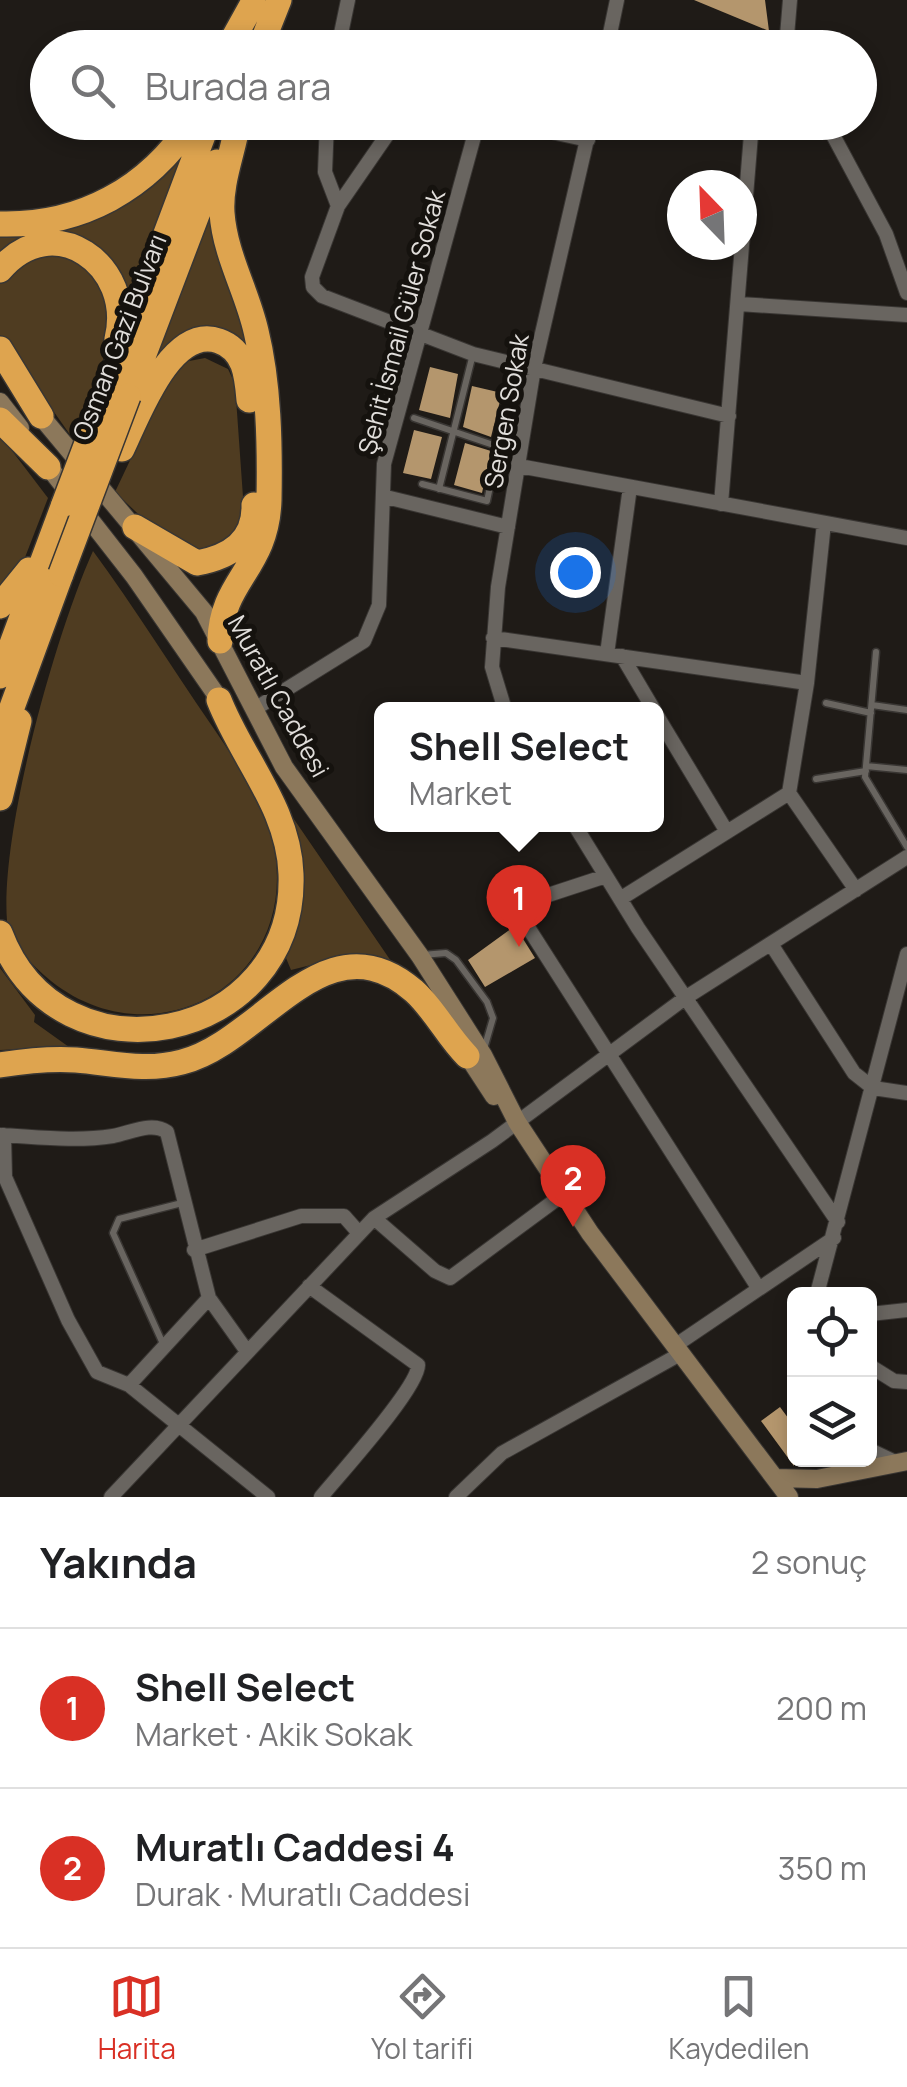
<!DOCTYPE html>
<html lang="tr">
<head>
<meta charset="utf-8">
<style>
	:root { --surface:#fff; --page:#f2f2f2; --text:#202124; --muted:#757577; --line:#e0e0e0; --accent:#d93025 }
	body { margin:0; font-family:Manrope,sans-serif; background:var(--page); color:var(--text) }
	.controls { position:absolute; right:30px; bottom:30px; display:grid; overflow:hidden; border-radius:15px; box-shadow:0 5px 15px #0003 }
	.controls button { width:90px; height:90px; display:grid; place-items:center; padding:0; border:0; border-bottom:2px solid var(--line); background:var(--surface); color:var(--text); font:50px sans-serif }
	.compass { position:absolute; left:667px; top:170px; width:90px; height:90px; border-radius:50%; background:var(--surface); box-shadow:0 5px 15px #0003; rotate:337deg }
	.you { position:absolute; left:575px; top:572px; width:35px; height:35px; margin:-25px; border:8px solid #fff; border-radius:50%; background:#1a73e8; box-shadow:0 0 0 15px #1a73e833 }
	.badge { display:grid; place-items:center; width:65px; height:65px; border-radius:50%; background:var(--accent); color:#fff; font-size:32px; font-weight:700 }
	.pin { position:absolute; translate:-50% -82px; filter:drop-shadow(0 2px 5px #0008) }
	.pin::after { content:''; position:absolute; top:52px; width:35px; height:30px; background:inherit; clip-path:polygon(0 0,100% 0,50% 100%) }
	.popup { position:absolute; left:374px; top:702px; width:290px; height:130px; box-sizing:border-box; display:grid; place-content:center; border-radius:15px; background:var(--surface); filter:drop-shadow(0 2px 8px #0005); font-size:32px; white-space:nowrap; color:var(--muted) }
	.popup b { font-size:38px; color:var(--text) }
	.popup::after { content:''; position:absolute; left:50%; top:100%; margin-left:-20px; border:20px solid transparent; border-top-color:var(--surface) }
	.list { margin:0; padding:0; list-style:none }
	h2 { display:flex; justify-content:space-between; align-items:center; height:130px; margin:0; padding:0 40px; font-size:42px }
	h2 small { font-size:32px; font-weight:400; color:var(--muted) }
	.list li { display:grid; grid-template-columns:65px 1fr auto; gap:30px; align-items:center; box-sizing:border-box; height:160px; padding:0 40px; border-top:2px solid var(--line) }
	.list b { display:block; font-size:38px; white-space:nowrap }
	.list p { margin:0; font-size:32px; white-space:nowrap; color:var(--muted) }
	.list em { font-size:32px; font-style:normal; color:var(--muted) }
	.icon { flex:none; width:55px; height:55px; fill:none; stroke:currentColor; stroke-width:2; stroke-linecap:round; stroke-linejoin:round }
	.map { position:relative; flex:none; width:907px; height:1497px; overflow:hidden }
	.search { position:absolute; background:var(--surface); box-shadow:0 5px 15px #0003; left:30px; right:30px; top:30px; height:110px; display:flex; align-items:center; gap:25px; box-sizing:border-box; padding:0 35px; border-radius:55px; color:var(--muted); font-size:38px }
	.sheet { height:450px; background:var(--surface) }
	nav { display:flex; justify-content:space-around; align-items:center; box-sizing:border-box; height:140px; border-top:2px solid var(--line); background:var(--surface); font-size:28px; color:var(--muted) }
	nav a { display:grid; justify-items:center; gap:5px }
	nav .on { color:var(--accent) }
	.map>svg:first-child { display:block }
	.green { fill:#4f3c21 }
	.building { fill:#b4966d }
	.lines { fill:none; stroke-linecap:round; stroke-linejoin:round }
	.lane-casing { stroke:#393633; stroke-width:9 }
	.street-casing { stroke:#393633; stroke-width:16 }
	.secondary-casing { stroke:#393633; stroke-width:20 }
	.highway-casing { stroke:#393633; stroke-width:28 }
	.lane { stroke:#696560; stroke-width:6 }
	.street { stroke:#696560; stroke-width:14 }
	.secondary { stroke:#8c785b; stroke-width:18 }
	.highway { stroke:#dea44f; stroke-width:25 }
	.highway-bridge-casing { stroke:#393633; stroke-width:28; stroke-linecap:butt }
	.highway-bridge { stroke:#dea44f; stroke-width:25 }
	.labels { text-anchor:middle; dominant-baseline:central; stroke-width:10; stroke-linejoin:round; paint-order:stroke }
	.street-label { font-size:25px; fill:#e1dedb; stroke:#15120e }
</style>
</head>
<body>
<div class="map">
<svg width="907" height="1497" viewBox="0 0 907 1497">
	<rect width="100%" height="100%" fill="#1f1b17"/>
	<!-- green -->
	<path class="green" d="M183 153 187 154 131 299H126L96 253 0 257V234H17Z
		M212 213 257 360 203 327 177 339 152 367Z
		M32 254H74L108 290 110 341 73 439 0 335V279Z
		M205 358 228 369 235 384 244 511 239 530 204 556 154 529 115 492 172 372 184 362Z
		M0 435 48 498 17 578 0 597Z
		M93 551C135 608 172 668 212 726 238 764 270 813 276 860 290 990 150 1060 51 981 30 964 15 947 7 921 0 833 55 635 93 551Z
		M287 809 393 964 339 958 291 970 286 958 280 955Z
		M0 968 35 1015 34 1022 69 1047 0 1050Z"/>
	<!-- building -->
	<path class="building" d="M694 0H765L769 31Z
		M430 367 458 374 450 418 419 410Z
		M472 386 502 393 491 437 463 427Z
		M414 430 442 437 431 479 403 473Z
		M465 443 491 451 482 493 454 485Z
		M515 926 535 958 485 987 468 960Z
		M780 1407 794 1426V1466L761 1421Z"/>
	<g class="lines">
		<defs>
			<path id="lane" d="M414 418 520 454
				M422 484 487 501 508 402
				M439 489 473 354
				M876 652 865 777 907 847
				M826 703 871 713
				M872 705 907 710
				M866 766 907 770
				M816 779 866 771
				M422 955 446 953 456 960 487 1002 493 1018 484 1049
				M164 1346 113 1233 119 1219 182 1203"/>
			<path id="street" d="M338 48 348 0
				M607 48 617 0
				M786 48 790 0
				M327 122 325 172 338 206 312 277 313 287 322 296 473 354 729 416
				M507 122 588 140
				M826 122 886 234 907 293
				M338 206 396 122
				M739 304 907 315
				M519 466 907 538
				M386 497 508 527
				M721 504 752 122
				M493 638 807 683
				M607 654 630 487
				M622 656 654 710
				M253 710 364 641 379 605 384 464 478 122
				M505 710 492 667 498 587 534 368 591 122
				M656 714 727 832
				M789 793 856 890
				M574 824 638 928 838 1222
				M606 876 536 899 521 908 524 921 757 1286
				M620 899 789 793 807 683 824 523
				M771 944 854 1073 873 1088 907 1093
				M0 1135C38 1137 75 1142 113 1136 130 1133 152 1121 167 1132L209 1298 246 1350
				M4 1135 5 1177 68 1320 97 1372 129 1385 268 1497
				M374 1218 435 1271 450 1278 565 1193
				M194 1250 301 1216H344L359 1233
				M309 1286 418 1365C419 1387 339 1475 321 1497
				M817 1294 907 954
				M870 1314 907 1310
				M676 1345 834 1238
				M870 1366 894 1381 907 1382
				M129 1385 209 1298
				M870 1450 893 1461
				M111 1497 374 1218 492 1141 685 998 907 857
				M456 1497 502 1453 682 1353"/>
			<path id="secondary" d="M0 402 20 428
				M34 408 204 612 284 767 420 956 483 1055 517 1122 590 1233 789 1497
				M41 457 134 576 224 706
				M462 1047 494 1096
				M775 1478 817 1479 907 1461"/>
			<path id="highway" d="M228 48 253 3
				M260 48 279 0
				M0 224C81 226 148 189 192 122
				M0 270C53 207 135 265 117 339
				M0 349 41 416
				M106 393 208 122
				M128 396 217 162
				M0 420 48 467
				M122 449C138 416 171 324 219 341 245 350 247 376 249 400
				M135 527 197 563C230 557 255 541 254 505
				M0 606 29 570
				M220 641C221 580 267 569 269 500 270 445 269 384 256 331 247 291 225 255 222 213 220 182 233 153 238 122
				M0 676 64 504
				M0 740 61 574
				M0 798 19 721
				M0 933C59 1091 297 1043 291 874 289 808 242 759 219 700
				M0 1065C25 1061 51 1058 76 1060 113 1063 145 1072 182 1062 262 1042 325 914 414 991 435 1010 447 1036 467 1056"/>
		</defs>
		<!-- lane casing -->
		<use href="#lane" class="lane-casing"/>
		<!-- street casing -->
		<use href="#street" class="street-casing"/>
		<!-- secondary casing -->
		<use href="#secondary" class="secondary-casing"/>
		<!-- highway casing -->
		<use href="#highway" class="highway-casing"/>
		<!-- lane -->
		<use href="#lane" class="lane"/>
		<!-- street -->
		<use href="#street" class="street"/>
		<!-- secondary -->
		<use href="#secondary" class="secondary"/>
		<!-- highway -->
		<use href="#highway" class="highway"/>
		<defs>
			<path id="highway-bridge" d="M64 504 106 393
				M61 574 128 396"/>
		</defs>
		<!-- highway-bridge casing -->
		<use href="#highway-bridge" class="highway-bridge-casing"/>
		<!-- highway-bridge -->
		<use href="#highway-bridge" class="highway-bridge"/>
	</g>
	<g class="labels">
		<!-- street labels -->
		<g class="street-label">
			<text transform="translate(401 322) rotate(-75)">Şehit İsmail Güler Sokak</text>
			<text transform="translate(119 337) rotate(-69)">Osman Gazi Bulvarı</text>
			<text transform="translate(506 411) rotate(-80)">Sergen Sokak</text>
			<text transform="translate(279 696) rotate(61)">Muratlı Caddesi</text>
		</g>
	</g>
</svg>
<div class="controls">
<button><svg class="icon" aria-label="locate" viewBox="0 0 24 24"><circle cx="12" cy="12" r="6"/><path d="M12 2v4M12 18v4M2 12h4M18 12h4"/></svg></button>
<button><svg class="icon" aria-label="layers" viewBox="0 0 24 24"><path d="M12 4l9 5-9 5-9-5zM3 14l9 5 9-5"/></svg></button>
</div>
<svg class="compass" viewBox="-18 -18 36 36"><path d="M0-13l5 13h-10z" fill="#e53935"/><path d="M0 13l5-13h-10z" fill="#757577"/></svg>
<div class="you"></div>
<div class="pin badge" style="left:519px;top:947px">1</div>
<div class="popup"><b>Shell Select</b>Market</div>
<div class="pin badge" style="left:573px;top:1227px">2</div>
<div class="search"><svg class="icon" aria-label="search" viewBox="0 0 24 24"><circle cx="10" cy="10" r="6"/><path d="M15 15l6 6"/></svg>Burada ara</div>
</div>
<section class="sheet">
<h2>Yakında<small>2 sonuç</small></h2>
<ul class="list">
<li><span class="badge">1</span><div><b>Shell Select</b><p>Market · Akik Sokak</p></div><em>200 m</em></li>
<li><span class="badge">2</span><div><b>Muratlı Caddesi 4</b><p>Durak · Muratlı Caddesi</p></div><em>350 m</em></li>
</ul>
</section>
<nav>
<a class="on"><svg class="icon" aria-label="map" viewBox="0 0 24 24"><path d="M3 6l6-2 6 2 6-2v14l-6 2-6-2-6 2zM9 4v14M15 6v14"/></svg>Harita</a>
<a><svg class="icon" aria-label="directions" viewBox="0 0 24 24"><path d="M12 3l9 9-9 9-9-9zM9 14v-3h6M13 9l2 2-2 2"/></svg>Yol tarifi</a>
<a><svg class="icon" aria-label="saved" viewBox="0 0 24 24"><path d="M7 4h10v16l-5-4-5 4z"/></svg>Kaydedilen</a>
</nav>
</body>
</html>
